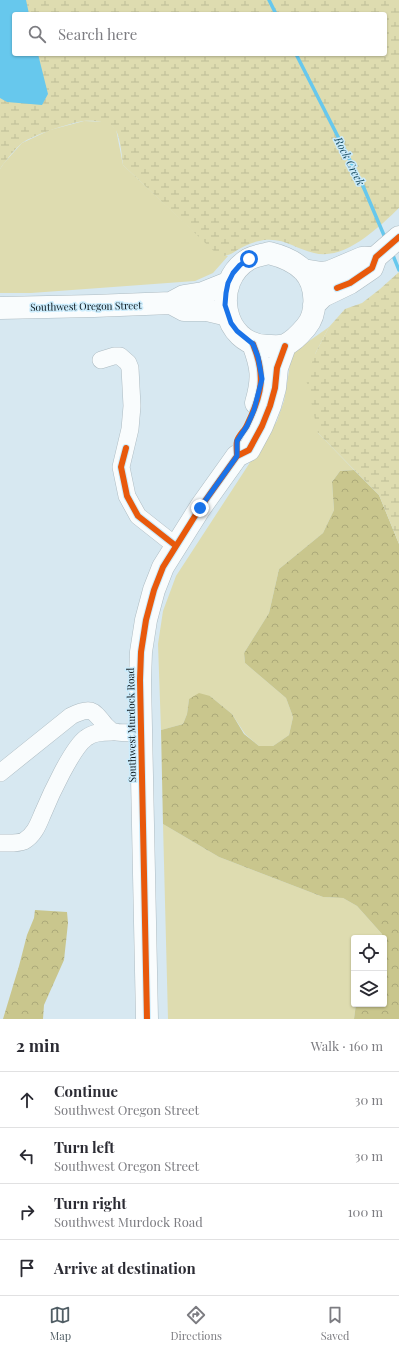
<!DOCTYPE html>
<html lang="en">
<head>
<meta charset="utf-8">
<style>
	:root { --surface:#fff; --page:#f2f2f3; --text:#2b2b33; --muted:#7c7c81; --line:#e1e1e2; --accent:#515e65 }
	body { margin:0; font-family:"Playfair Display",serif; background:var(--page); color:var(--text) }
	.controls { position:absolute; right:12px; bottom:12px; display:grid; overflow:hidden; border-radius:4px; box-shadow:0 1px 3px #0004 }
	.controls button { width:36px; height:36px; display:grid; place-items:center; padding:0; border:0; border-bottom:1px solid var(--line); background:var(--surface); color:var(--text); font:20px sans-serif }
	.stop { position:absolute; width:12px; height:12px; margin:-9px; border:3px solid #1a73e8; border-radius:50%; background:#fff }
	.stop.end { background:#1a73e8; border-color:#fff; box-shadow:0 1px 4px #0008 }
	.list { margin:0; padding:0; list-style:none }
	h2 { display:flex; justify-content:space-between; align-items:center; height:52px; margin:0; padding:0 16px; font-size:17px }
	h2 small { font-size:13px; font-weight:400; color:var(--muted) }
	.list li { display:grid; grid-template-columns:26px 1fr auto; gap:12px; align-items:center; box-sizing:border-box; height:56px; padding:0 16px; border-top:1px solid var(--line) }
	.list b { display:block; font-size:15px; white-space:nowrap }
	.list p { margin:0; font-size:13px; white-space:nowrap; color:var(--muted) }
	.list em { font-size:13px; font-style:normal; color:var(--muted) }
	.icon { flex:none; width:22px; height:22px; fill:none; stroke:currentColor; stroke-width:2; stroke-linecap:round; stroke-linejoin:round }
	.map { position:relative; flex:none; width:399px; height:1019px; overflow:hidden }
	.search { position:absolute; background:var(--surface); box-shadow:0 1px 3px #0004; left:12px; right:12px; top:12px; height:44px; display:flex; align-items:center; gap:10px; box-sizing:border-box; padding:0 14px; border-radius:4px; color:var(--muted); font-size:15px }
	.sheet { height:276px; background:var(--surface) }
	nav { display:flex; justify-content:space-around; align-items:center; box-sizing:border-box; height:56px; border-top:1px solid var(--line); background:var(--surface); font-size:11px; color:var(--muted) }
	nav a { display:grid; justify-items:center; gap:2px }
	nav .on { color:var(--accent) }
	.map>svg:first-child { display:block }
	.grass { fill:#dedcb0 }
	.forest { fill:url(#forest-crowns) }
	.wetland { fill:url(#wetland-marsh); fill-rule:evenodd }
	.water { fill:#67c8ed }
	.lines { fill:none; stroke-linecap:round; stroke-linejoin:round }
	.stream { stroke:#67c8ed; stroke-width:3.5 }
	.minor-casing { stroke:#adbbc2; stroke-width:18 }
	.major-casing { stroke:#adbbc2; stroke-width:23 }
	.minor { stroke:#f9fcfd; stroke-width:17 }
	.major { stroke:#f9fcfd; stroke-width:22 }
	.cycleway-casing { stroke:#ccecfc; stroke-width:8 }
	.cycleway { stroke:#e8590c; stroke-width:6 }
	.route { stroke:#1a73e8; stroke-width:5 }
	.labels { text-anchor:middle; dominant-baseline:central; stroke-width:3; stroke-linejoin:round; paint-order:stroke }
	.street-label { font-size:10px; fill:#091419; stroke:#ccecfc }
	.water-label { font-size:11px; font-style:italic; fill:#174b5f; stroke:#ccecfc }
</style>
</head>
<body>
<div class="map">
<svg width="399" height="1019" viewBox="0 0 399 1019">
	<defs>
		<pattern id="forest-crowns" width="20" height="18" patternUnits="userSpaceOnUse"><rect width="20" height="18" fill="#c9c68d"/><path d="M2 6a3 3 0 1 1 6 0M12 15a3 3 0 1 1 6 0" fill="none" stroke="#aba979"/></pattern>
		<pattern id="wetland-marsh" width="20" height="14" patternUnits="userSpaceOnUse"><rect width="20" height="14" fill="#dedcb0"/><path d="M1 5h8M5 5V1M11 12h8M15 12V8" fill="none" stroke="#bdbc97"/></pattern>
	</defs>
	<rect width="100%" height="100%" fill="#d7e8f1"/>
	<!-- grass -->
	<path class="grass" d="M84 121 107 122 116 129 123 165 219 255 228 256 213 273 195 281 31 293H0V169L4 163 22 143 50 130Z
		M329 327 315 354 318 433 354 470 340 471 332 482 334 510 323 533 279 569 269 613 244 653 245 663 286 698 293 717 289 735 273 746H259L245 734 232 714 210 696 189 699 187 714 183 724 161 730 158 644 163 611 176 576 277 421 284 401 292 353Z
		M163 824 219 857 323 897 343 898 357 906 382 934 383 938H354V1004H356L354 1019H168Z"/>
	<!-- forest -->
	<path class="forest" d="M354 470 379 495 399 544V1019H354L356 1004H384V954L386 949 384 938H383L382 934 357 906 343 898 323 897 219 857 163 824 161 730 183 724 187 714 189 699 199 693 210 696 232 714 244 734 259 746H273L289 735 293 717 286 698 245 663 244 653 269 613 279 569 323 533 334 510 332 482 340 471Z
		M35 910 67 912 68 923 64 960 44 1005 43 1019H3L19 966 27 935 34 918Z"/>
	<!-- wetland -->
	<path class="wetland" d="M0 0H399V208C379 227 345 261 314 253 295 249 286 238 264 240 256 241 246 245 239 249 235 251 232 254 228 255 226 256 222 256 219 256L123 165C122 156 120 135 115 129 108 121 93 120 83 121 70 123 33 135 22 143 14 150 6 160 0 169ZM14 14H385V54H14Z
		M399 272V544L379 495 318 433 306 379 315 354 329 327 345 309 362 303 380 289Z"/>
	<!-- water -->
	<path class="water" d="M0 0H26L29 14H14V54H38L48 94 42 105 7 102 0 98Z"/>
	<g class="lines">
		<!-- stream -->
		<path class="stream" d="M269 0 276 14
			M296 54 363 186 386 240
			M392 253 399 270"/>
		<defs>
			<path id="minor" d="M101 360 114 356H120L128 363 130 368 132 406 130 429 121 467 127 496 138 516 176 546
				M0 773 71 716C91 706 93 710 105 725 107 727 110 730 112 731 118 734 133 732 141 733
				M0 843C8 843 17 844 24 841 35 835 39 822 43 813 50 796 72 748 86 738 94 732 103 732 112 732"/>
			<path id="major" d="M269 253C281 256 295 261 304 271 317 285 318 313 306 327 301 333 292 342 285 345 280 347 272 346 267 346 222 345 211 281 249 259 255 256 262 255 269 253Z
				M303 270 322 273 329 272 362 258 376 257
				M171 303 184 310H207L228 315
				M314 305 323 296 350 283 372 268 376 257 399 237
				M0 308 94 306 171 303 184 296 203 293 228 283
				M253 344C262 368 263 378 256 403
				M147 1019 140 680 141 652 146 620 154 590 163 567 200 508 237 456 249 450 262 426 270 406 275 388 277 368 285 346"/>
		</defs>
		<!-- minor casing -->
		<use href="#minor" class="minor-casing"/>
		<!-- major casing -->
		<use href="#major" class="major-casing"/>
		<!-- minor -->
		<use href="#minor" class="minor"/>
		<!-- major -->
		<use href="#major" class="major"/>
		<defs>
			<path id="cycleway" d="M337 288 350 283 372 268 376 257 399 237
				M126 448 121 467 127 496 138 516 176 546
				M237 456C237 451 236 445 237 441 239 435 245 430 247 425 262 394 266 376 253 344
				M147 1019 140 680 141 652 146 620 154 590 163 567 200 508 237 456 249 450 262 426 270 406 275 388 277 368 285 346"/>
		</defs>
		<!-- cycleway casing -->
		<use href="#cycleway" class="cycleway-casing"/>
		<!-- cycleway -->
		<use href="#cycleway" class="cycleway"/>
	</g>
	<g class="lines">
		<!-- route -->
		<path class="route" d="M200 508 237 456V441L247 426 254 410 262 379 258 357 253 344 237 331 231 323 225 305 226 293 228 283 233 273 240 265 249 259"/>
	</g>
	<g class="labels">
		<!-- street labels -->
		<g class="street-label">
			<text transform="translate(86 306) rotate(-1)">Southwest Oregon Street</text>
			<text transform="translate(131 725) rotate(-91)">Southwest Murdock Road</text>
		</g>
		<!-- water labels -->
		<g class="water-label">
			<text transform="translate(350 161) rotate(63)">Rock Creek</text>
		</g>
	</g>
</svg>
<div class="controls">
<button><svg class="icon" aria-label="locate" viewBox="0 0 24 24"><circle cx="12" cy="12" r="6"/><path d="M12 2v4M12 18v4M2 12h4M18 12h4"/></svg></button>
<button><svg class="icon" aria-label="layers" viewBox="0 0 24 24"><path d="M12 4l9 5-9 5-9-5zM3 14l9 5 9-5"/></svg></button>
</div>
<div class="stop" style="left:249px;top:259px"></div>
<div class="stop end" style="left:200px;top:508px"></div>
<div class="search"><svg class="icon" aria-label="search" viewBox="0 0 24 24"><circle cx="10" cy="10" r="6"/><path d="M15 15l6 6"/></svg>Search here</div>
</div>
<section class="sheet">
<h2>2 min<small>Walk · 160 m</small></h2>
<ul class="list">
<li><svg class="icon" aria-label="ahead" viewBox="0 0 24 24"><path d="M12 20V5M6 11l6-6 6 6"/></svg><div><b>Continue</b><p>Southwest Oregon Street</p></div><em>30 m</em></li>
<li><svg class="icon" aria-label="left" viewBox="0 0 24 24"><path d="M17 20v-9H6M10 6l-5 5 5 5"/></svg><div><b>Turn left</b><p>Southwest Oregon Street</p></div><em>30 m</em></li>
<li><svg class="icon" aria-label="right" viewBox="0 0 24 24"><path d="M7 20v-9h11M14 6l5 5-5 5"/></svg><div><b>Turn right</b><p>Southwest Murdock Road</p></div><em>100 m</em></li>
<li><svg class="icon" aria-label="arrive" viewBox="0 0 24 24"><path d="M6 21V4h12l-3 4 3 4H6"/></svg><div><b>Arrive at destination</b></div></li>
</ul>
</section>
<nav>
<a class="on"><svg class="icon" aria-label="map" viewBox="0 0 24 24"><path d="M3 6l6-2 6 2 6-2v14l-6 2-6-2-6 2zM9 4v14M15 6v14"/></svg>Map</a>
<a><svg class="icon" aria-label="directions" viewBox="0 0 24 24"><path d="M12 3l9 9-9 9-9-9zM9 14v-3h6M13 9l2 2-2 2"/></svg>Directions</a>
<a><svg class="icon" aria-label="saved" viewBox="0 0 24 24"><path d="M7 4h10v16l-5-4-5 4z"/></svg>Saved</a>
</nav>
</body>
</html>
